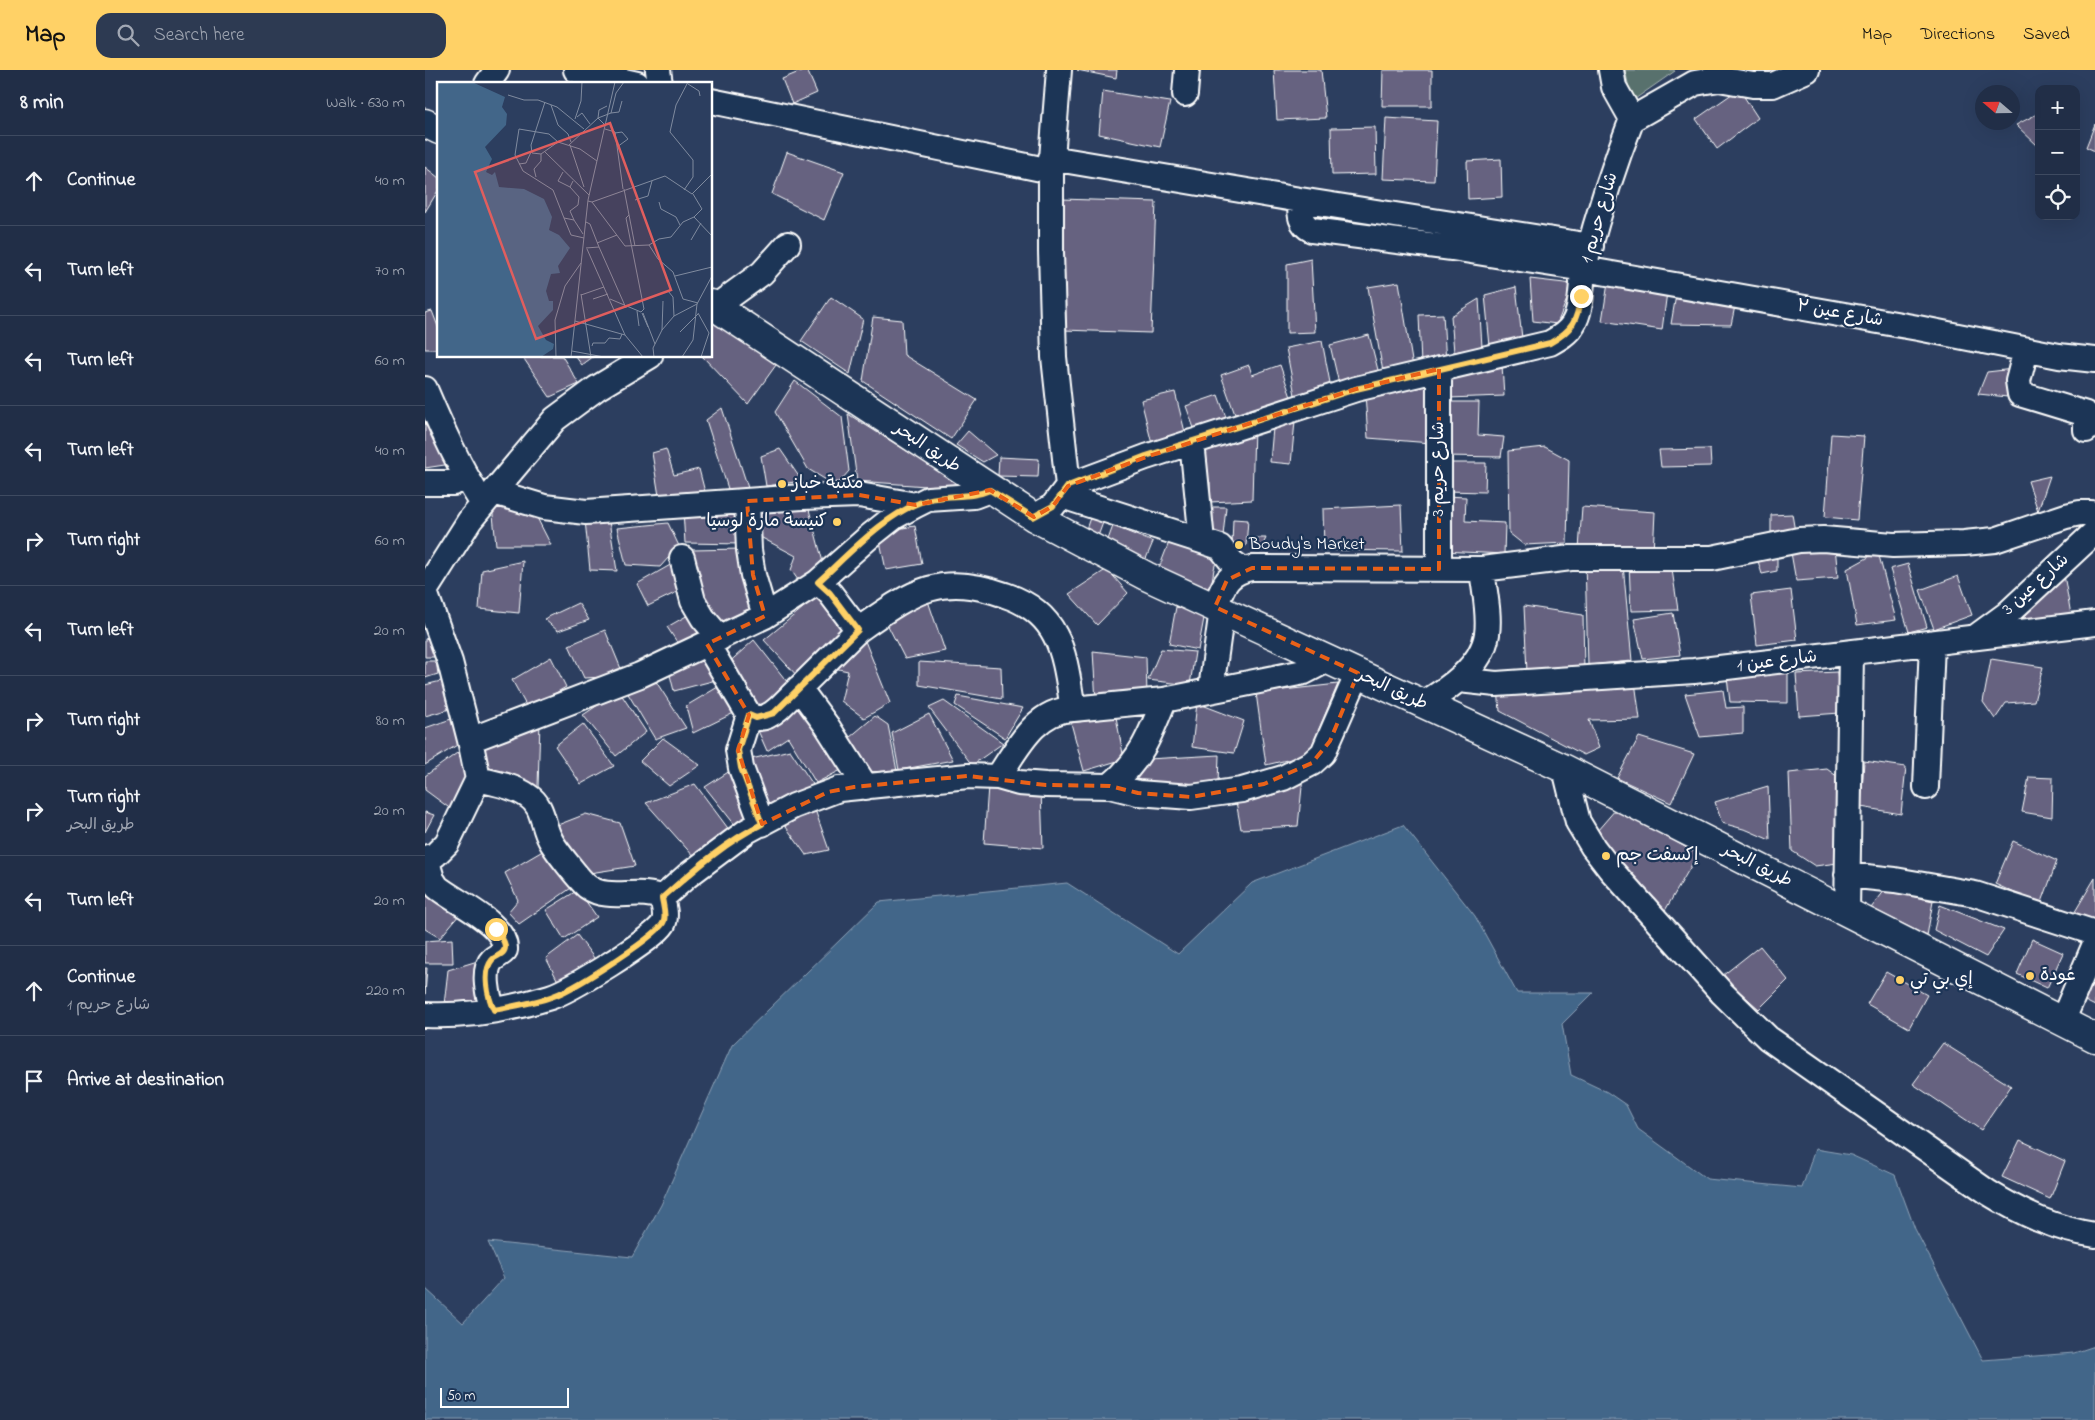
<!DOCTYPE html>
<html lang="en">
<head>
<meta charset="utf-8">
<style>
	:root { --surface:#212e47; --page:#2d3a52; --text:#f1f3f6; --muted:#a2a8b4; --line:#3e4a60; --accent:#ffd166 }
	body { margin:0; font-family:"Indie Flower","Playpen Sans Arabic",sans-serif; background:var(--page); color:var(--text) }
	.controls { position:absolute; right:15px; top:15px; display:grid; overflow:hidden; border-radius:10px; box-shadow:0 5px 20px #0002 }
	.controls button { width:45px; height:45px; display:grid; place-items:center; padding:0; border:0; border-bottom:1px solid var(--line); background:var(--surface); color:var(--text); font:25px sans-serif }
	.compass { position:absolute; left:1550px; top:15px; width:45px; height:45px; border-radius:50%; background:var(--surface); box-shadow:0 5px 20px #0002; rotate:290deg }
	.scale { position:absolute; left:15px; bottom:12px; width:129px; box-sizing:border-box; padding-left:5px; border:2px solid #fff; border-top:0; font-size:14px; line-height:18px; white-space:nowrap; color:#fff; -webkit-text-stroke:4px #1d3557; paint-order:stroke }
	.stop { position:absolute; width:15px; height:15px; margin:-11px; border:4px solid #ffd166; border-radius:50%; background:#fff }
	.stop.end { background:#ffd166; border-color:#fff; box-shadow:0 1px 5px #0008 }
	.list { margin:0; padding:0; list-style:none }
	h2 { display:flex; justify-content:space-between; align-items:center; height:65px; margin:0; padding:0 20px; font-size:21px }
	h2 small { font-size:16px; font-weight:400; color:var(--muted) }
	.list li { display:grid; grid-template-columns:32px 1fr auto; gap:15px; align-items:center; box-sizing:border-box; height:90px; padding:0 20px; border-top:1px solid var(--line) }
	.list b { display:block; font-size:19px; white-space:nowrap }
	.list p { margin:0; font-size:16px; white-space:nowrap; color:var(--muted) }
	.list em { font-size:16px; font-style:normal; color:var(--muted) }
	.icon { flex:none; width:28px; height:28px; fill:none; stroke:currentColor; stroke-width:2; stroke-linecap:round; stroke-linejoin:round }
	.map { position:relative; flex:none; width:1670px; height:1350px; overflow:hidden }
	header { display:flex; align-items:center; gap:30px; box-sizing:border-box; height:70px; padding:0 25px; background:var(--accent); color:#111 }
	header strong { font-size:24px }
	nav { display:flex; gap:28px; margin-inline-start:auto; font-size:18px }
	.search { width:350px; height:45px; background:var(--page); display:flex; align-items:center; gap:12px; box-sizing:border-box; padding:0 18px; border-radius:15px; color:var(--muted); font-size:19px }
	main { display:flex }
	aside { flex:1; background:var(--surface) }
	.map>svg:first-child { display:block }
	.green { fill:#58716d; stroke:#acb8b6 }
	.water { fill:#426689; stroke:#8ea3b8 }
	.building { fill:#666280; stroke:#fff }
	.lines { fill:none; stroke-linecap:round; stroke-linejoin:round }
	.minor-casing { stroke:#fff; stroke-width:28 }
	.major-casing { stroke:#fff; stroke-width:31 }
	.minor { stroke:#1d3557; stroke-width:24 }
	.major { stroke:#1d3557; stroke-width:28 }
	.route { stroke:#ffd166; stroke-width:6 }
	.marked { fill:none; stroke:#e96118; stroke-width:4; stroke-dasharray:10 6; stroke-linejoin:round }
	.poi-dot { fill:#ffd166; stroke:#1d3557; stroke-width:2 }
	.labels { text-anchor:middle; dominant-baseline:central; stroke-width:4.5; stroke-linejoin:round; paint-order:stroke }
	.street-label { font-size:18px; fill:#fff; stroke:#1d3557 }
	.poi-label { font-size:18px; fill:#fff; stroke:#1d3557; text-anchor:start }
	.inset-road { fill:none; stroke:#808b9f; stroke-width:1 }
	.view { fill:#e05e5e; fill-opacity:0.15; stroke:#e05e5e; stroke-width:2.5 }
	.inset-edge { fill:none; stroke:#fff; stroke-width:2.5 }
</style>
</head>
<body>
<header>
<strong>Map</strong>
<div class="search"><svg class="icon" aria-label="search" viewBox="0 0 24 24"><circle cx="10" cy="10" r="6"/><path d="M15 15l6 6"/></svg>Search here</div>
<nav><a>Map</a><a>Directions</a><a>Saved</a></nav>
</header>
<main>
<aside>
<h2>8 min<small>Walk · 630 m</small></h2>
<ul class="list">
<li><svg class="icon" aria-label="ahead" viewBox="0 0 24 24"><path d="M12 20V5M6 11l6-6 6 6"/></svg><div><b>Continue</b></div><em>40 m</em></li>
<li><svg class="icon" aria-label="left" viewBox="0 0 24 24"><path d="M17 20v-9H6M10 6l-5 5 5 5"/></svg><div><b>Turn left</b></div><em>70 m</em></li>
<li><svg class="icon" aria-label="left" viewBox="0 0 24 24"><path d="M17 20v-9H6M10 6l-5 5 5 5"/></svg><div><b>Turn left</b></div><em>60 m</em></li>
<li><svg class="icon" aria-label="left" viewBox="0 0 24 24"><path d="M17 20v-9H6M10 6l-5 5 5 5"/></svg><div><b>Turn left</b></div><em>40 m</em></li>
<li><svg class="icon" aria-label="right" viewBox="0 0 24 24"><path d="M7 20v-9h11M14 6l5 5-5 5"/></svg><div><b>Turn right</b></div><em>60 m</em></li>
<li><svg class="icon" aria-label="left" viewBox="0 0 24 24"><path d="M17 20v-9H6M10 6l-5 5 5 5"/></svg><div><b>Turn left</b></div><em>20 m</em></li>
<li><svg class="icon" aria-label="right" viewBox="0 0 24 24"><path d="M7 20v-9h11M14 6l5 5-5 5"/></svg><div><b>Turn right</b></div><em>80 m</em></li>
<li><svg class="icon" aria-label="right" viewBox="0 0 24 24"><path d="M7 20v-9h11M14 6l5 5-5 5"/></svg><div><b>Turn right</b><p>طريق البحر</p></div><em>20 m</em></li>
<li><svg class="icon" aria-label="left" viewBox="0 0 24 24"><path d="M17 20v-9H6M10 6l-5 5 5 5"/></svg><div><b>Turn left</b></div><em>20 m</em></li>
<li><svg class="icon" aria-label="ahead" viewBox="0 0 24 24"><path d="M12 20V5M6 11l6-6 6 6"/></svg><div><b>Continue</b><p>شارع حريم 1</p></div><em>220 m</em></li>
<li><svg class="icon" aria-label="arrive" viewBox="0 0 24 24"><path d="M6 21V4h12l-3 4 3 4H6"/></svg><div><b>Arrive at destination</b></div></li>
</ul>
</aside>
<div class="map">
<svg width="1670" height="1350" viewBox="0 0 1670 1350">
	<rect width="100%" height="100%" fill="#2c3e5f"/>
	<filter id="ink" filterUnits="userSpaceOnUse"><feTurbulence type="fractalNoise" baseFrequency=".02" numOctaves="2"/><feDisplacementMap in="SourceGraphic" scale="10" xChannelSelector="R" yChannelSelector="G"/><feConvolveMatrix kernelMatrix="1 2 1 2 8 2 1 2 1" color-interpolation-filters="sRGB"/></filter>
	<g filter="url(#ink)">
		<!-- green -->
		<path class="green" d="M1200 0H1248L1250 1 1207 31Z"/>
		<!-- water -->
		<path class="water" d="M978 755 1050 846 1092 923H1168L1137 954 1146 1005 1182 1022 1201 1035 1213 1059 1282 1109 1377 1118 1390 1079 1426 1085 1470 1105 1490 1159 1558 1290 1649 1283 1670 1276V1350H0V1218L38 1253 79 1208 63 1172 207 1187 236 1135 307 975 454 832 642 813 753 884 827 813Z"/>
		<!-- building -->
		<path class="building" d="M379 0H382L392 23 367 34 357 9Z
			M652 0H692L691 8Z
			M849 0H896L901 48 852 50Z
			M958 0H1007V36H957Z
			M1324 0H1363L1348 11 1328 5Z
			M1314 19 1333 48 1292 79 1271 49Z
			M678 21 745 32 735 77 674 64Z
			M1614 43V77L1591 55Z
			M961 48 1012 51 1009 111 958 109Z
			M1670 54V81L1661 77Z
			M950 57 951 104 907 105 906 58Z
			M362 82 419 102 399 150 347 124Z
			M1076 89 1077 127 1043 129 1042 91Z
			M0 97 14 108V119L0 142Z
			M636 129 731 132 726 263 638 260Z
			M886 189 890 262 862 263V194Z
			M1105 209 1148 214 1132 254 1108 251Z
			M974 212 988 297 958 302 943 217Z
			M1183 213 1242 222 1237 260 1177 251Z
			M1091 217 1097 268 1065 276 1060 225Z
			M1251 225 1310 236 1306 255 1246 254Z
			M406 227 438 249 425 304 376 271Z
			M1054 229 1057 277 1029 282 1026 246Z
			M7 241 14 259V279H0V243Z
			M1018 244 1021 294 996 295 994 245Z
			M286 247 351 295 323 334 277 286H286Z
			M448 247 477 250 479 285 552 330 526 369 438 311Z
			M944 265 954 304 914 314 905 275Z
			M897 271 906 318 870 325 861 278Z
			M97 286H137L154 314 125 327Z
			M150 286H169L157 295Z
			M824 295 827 305 855 295 867 330 812 350 796 305Z
			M1077 295 1079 326 1023 328 1021 297Z
			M1588 299 1583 327 1553 324 1562 302Z
			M1004 301 1006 373 943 368 940 323Z
			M370 311 417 347 424 401 411 416 383 399 350 342Z
			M750 322 761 366 727 374 716 330Z
			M793 325 802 350 770 361 761 336Z
			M1022 332H1054L1053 365 1079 367 1076 387 1019 386Z
			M297 338 324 421 305 425 281 350Z
			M423 344 531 412 529 418 432 411Z
			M0 348 26 394 0 398Z
			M870 351 866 394 845 392 848 358Z
			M829 357 827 430 785 432V412L780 410V371Z
			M543 361 571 385 558 392 531 375Z
			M1406 364 1439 366 1432 450 1400 447Z
			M1120 377 1144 390 1142 473 1099 475 1084 463 1083 381Z
			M241 379 249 405 274 399 281 426 235 432 227 383Z
			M355 379 377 411 341 416 336 386Z
			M1285 379 1286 396 1236 397 1234 380Z
			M574 387 614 389 613 407 573 406Z
			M1022 393H1061L1060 422 1021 421Z
			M1625 406 1613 441 1603 411Z
			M1021 426 1041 427 1040 451 1080 453 1079 484 1017 481Z
			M382 432 399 496 373 510 366 500 371 486 324 461 325 441Z
			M67 435 107 438 126 475H71Z
			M976 435 978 481 899 480 898 439Z
			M321 436 318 474 260 473 258 440Z
			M788 437H801L798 466 787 464Z
			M1157 437 1230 442 1228 483 1154 479Z
			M1367 444 1370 462H1346V445Z
			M183 445 192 501 165 500 160 450Z
			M666 445 679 450 673 466 660 462Z
			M808 449 823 450 821 476 807 475Z
			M243 453 254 476 235 497 201 495 192 458Z
			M490 456 497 494 461 500 453 462Z
			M688 456 728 472 720 491 681 475Z
			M748 462 795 477 789 499 785 524 734 498Z
			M831 468H841L837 477 828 475Z
			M1410 476 1413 508 1371 511 1365 477Z
			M317 479 331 544 300 561 276 522 267 480Z
			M1352 482V501L1337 504 1332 488Z
			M1453 482 1471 550 1432 555 1422 499Z
			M98 491 94 543 54 539 57 500Z
			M1160 492 1198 495 1207 591 1163 595Z
			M1204 493H1246L1253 540 1206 541Z
			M247 494 256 520 223 536 212 514Z
			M1483 494 1502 557 1484 562 1465 499Z
			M682 499 703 523 672 555 644 524Z
			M1638 499 1646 545 1590 552Z
			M1533 506 1547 545 1509 559 1495 520Z
			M1366 520 1372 570 1332 575 1326 525Z
			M395 524 425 559 374 608 339 570Z
			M501 525 520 581 480 589 458 546Z
			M153 533 164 550 133 561 119 549Z
			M1099 536 1158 545 1159 601 1102 603Z
			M751 537 780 543 773 580 744 574Z
			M1248 543 1255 585 1218 589 1209 549Z
			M265 544 286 567 258 581 242 557Z
			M180 560 199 606 159 608 144 575Z
			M436 561 465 633 439 648 416 631 423 601 404 597Z
			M13 565 19 587H0V569Z
			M329 570 367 618 335 645 300 596Z
			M278 577 291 610 249 621 244 601Z
			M736 579 770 582 765 615 723 610Z
			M668 581 721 587 722 626 671 632Z
			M126 587 141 617 103 639 87 610Z
			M1566 589 1618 597 1609 631 1581 633 1570 649 1558 632Z
			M0 591H11L13 604 0 608Z
			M494 592 576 597 577 629 494 615Z
			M1412 602 1415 643 1374 646 1371 604Z
			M1363 603V633L1305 632 1302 607Z
			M20 610 25 639 0 646V615Z
			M230 610 261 658 230 669 202 622Z
			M1210 612 1215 649 1164 650 1174 678 1159 685 1075 641 1073 619Z
			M298 614 317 639 268 663 261 636Z
			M913 614 883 685 841 695 831 623Z
			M1298 620 1301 638 1318 637V663L1275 667 1260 624Z
			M194 621 221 662 191 686 158 645Z
			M533 626 598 638 580 668 530 635Z
			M519 631 578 673 547 695 504 638Z
			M772 633 819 651 809 683 767 677Z
			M376 634 420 698 391 713 363 667 342 681 331 656Z
			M504 644 528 690 474 700 467 663Z
			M450 646 463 655 472 701 437 702 418 673Z
			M691 647 699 689 659 701 646 653Z
			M29 648 37 672 0 695V658Z
			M115 651 113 717 60 705 50 675Z
			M158 654 189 696 156 714 130 676Z
			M1214 667 1269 684 1246 733 1192 708Z
			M238 668 275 695 244 716 215 691Z
			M39 678 47 697 27 740 0 720V706Z
			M365 680 391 719 339 739 322 690Z
			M794 685 793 714 699 712 723 689Z
			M1439 691 1481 697 1476 744 1436 737Z
			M308 699 328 746 314 760 280 717Z
			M1402 699 1421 713 1420 792 1390 796 1367 781 1364 703Z
			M878 707 873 756 816 759 810 726Z
			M1604 707 1628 708 1627 747 1597 742Z
			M270 714 308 765 270 788 221 733Z
			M563 716 616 720 618 778 559 773Z
			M1343 716 1345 770 1322 760 1297 753 1290 732Z
			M387 731 404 780 381 785 356 750Z
			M1191 739 1273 784 1238 844 1181 786 1172 761Z
			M0 742 9 745 0 762Z
			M161 744 195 753 210 796 158 804 125 758Z
			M1588 771 1632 791 1616 835 1570 814Z
			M121 779 152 814 94 854 83 842 93 830 80 803Z
			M1670 808V852L1648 845Z
			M153 820 172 847 139 869 121 840Z
			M1460 820 1508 831 1502 866 1446 838Z
			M6 821 39 839 15 868 0 859V828Z
			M1515 835 1579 860 1561 887 1509 860Z
			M152 865 172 892 134 913 121 888Z
			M27 869 28 893H0V871Z
			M1607 869 1638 883 1622 918 1592 904Z
			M1335 876 1363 910 1334 939 1297 906Z
			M56 890 60 936 19 935 23 900Z
			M1670 896V936L1656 929Z
			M0 898H2L0 925Z
			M1461 902 1502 925 1484 958 1442 934Z
			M1518 973 1586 1016 1556 1060 1488 1014Z
			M1595 1070 1640 1091 1625 1129 1577 1107Z"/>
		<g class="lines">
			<defs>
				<path id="minor" d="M151 0 212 14
					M233 0 235 14
					M1186 0 1189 17 1207 49
					M62 14 72 0
					M760 24 762 0
					M286 31 626 101
					M1207 49 1270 13 1294 9 1328 15H1348L1382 0
					M626 88 875 130 1166 176
					M875 130C875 143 874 154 887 160L1027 178 1159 199 1493 258 1634 286 1670 290
					M286 240 337 203 363 174
					M1601 280 1593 311 1595 324 1661 344V360
					M1014 299V499
					M0 319C17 359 34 397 58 434
					M767 372 777 471 795 477 807 492 818 500
					M0 413H28L41 407
					M643 416 721 387 931 319 1125 273C1134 268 1143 263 1148 254 1158 238 1155 216 1159 198 1172 148 1188 97 1207 49
					M69 422 119 437 161 442 377 427 434 425 491 435
					M637 426 777 471
					M322 431 324 480 328 505 340 546
					M609 447 628 436 643 416 629 287 626 182V101L634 0
					M257 488 268 531 278 548 295 568
					M1057 499 1146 488H1287L1374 470 1398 469 1468 475 1539 473 1570 470 1641 446 1655 443H1666L1670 445
					M0 521 45 450 130 349 172 318 225 286
					M0 522 25 592 45 670 53 709 22 773 10 785 0 788
					M790 537C798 516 802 502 827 498L1057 499C1059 520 1065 543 1062 564 1057 597 1023 619 998 634
					M433 560C486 523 514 501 580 525 601 532 620 545 630 565 641 585 644 616 648 639L739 630
					M1552 566 1582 544 1670 462
					M282 574 324 645C335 652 345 646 354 638L433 560 405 523 393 512
					M1034 610 1071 614 1269 601 1670 553
					M374 618 402 656 441 717
					M786 619 797 540
					M324 645 313 680 316 698 337 754
					M45 670 215 605 340 546 393 512 445 466 469 447 491 435 503 429 549 426 565 420
					M1140 699 1153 752 1168 777 1185 799 1297 923 1343 968 1564 1123C1598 1144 1630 1159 1670 1165
					M573 707C592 679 610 640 648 639
					M53 709C69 713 89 716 103 726 119 736 117 755 125 769 129 778 156 812 163 817 184 832 214 817 237 828
					M685 716 713 723 766 727 817 720 858 708 887 693 898 683 933 603
					M1501 717 1507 573
					M1 788 7 809 12 817C30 832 82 854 80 880 76 885 71 886 67 890 57 900 63 929 69 940
					M1422 805 1470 810 1550 824 1670 863
					M237 828 262 806 322 761 369 736 414 719 543 706 573 707 594 713 621 715 685 716C715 691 725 666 739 630L879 602 902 590
					M1422 842 1426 583
					M0 945C41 947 86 939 125 927 144 921 228 870 238 854 242 847 239 836 237 828
					M1637 952 1670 874"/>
				<path id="major" d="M0 53 14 60
					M286 234 609 447 721 506 1140 699 1670 968"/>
			</defs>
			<!-- minor casing -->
			<use href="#minor" class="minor-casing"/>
			<!-- major casing -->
			<use href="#major" class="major-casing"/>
			<!-- minor -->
			<use href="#minor" class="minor"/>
			<!-- major -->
			<use href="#major" class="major"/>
		</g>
	</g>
	<g class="lines" filter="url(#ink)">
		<!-- route -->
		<path class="route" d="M71 859C74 865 80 870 80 877 80 885 71 885 67 890 57 902 63 928 69 940 93 935 118 932 140 921 155 914 235 865 239 851 241 844 238 835 237 828 268 801 300 772 337 754L316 698 313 680 324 645 331 648 349 643 433 560 405 523 393 512C423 485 462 442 502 430 523 424 545 429 565 420L608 447 628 436 643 416 721 386 931 319 1125 273C1148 260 1152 251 1156 226"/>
	</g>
	<!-- marked area -->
	<path class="marked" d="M1014 299V499L827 498 802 510 790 537 933 603 905 671 887 693 839 714 766 727 713 723 685 716 621 715 543 706 429 717 403 722 337 754 313 680 324 645 282 574 340 546 328 505 322 431 434 425 491 435 565 420 609 447 628 436 643 416 721 387 931 319Z"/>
	<!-- markers -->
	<g class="poi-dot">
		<circle cx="357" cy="414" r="5"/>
		<circle cx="412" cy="452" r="5"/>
		<circle cx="814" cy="475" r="5"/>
		<circle cx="1181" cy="786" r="5"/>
		<circle cx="1605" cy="906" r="5"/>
		<circle cx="1475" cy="910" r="5"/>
	</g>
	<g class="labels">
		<!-- street labels -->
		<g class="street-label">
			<text transform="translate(1175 148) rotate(-74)">شارع حريم 1</text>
			<text transform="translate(1415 244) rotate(10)">شارع عين ٣</text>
			<text transform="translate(502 378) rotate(34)">طريق البحر</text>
			<text transform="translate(1014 399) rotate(-90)">شارع حريم 3</text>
			<text transform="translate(1611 515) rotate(-42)">شارع عين 3</text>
			<text transform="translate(1352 592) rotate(-7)">شارع عين 1</text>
			<text transform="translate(967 620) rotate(25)">طريق البحر</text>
			<text transform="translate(1332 796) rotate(27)">طريق البحر</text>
		</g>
		<!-- poi labels -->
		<g class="poi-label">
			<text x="367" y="414">مكتبة خباز</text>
			<text x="402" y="452" text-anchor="end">كنيسة مارة لوسيا</text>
			<text x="824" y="475">Boudy's Market</text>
			<text x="1191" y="786">إكسفت جم</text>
			<text x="1615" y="906">عودة</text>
			<text x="1485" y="910">إي بي تي</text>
		</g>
	</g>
	<!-- overview -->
	<g transform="translate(12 12)">
		<rect width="275" height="275" fill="#2c3e5f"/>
		<path d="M0 0H35L68 15 65 25 70 32 69 43 48 65 55 77 49 90 55 93 58 90 62 105 87 107 107 117 115 135 112 148 122 153 133 166 121 184 123 191 114 192 109 209 112 219H116V228L101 244 109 258 117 262 116 267 104 275H0Z" fill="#426689"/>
		<path class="inset-road" d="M251 2 262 9 263 14M71 13 87 18H101L120 25 147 47M108 20 94 63 95 71 104 72 121 60 143 67 160 79M114 23 121 43 131 52 134 60M174 31 182 30 185 19M140 35 145 31 153 42M138 37 144 19 145 0M168 43 161 36 174 31 179 11 187 0M168 47 178 50 186 107M178 51 185 50 191 57 180 65M121 60 112 52 82 47 78 73 86 89 116 108 127 136 137 138 146 152M132 63 161 36 162 28 170 24M133 63 147 105M108 70 152 113M82 82 89 81 94 70M126 90 121 99 133 105 136 99M99 95 97 87 104 79V72M133 105 142 115 141 123 133 129 137 138M187 107 198 164M247 108 256 95V78L233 50 239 23 251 0M256 112 265 127 257 135M198 118 211 114 215 99M151 119 155 120 228 94 255 112 275 92M155 120 188 164 212 163M222 120 224 127 239 135 243 143M192 133 189 136 207 227 204 230M127 136 134 153 147 156M149 140 153 142 162 165 149 166M254 158 264 141M160 161 180 153M212 163 222 157 234 155 246 140 257 135 275 154M212 163 221 177 236 190 246 217 261 221M162 165 189 226M150 167 188 253 206 275M238 194 275 185M231 209 236 215 237 234M144 212 154 275M144 213 167 205M156 217 171 212M173 217 204 230M200 229 202 244M205 231 211 245M206 231 218 262M261 231 272 251 264 275M138 239 188 253M225 248 226 219M243 250 261 232M155 264 156 261H168L172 256 183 257 185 252M135 269 167 275M119 275 118 238 128 204 144 181M134 275 151 118 178 0M217 275 216 266 225 248 237 234 260 222M245 275 256 258 260 222 275 194"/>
		<path class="view" d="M173 41 234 208 99 257 38 90Z"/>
		<rect width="275" height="275" class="inset-edge"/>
	</g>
</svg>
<div class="controls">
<button>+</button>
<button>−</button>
<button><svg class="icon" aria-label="locate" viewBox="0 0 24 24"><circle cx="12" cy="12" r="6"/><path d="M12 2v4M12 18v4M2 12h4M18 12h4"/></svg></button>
</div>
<svg class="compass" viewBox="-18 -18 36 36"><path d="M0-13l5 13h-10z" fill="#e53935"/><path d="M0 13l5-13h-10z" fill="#a2a8b4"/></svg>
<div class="scale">50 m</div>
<div class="stop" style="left:71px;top:859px"></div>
<div class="stop end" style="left:1156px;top:226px"></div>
</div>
</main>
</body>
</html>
